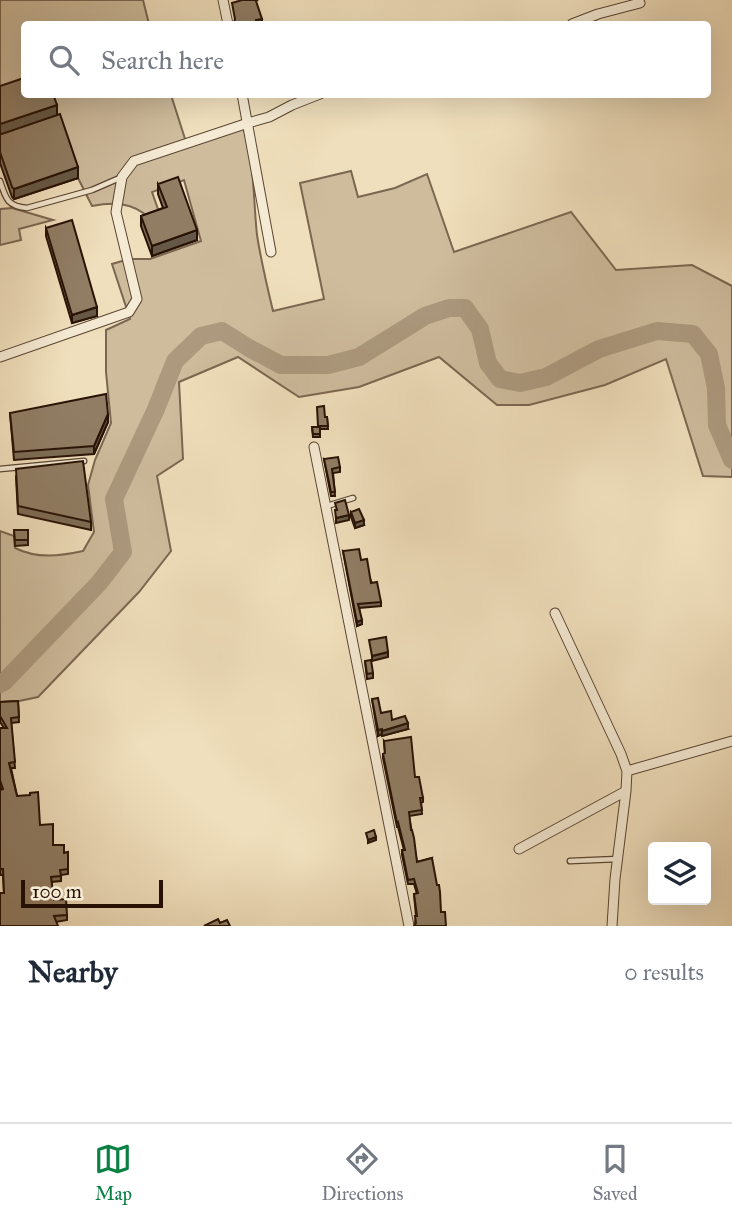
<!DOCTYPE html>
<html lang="en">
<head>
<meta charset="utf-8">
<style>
	:root { --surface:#fff; --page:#f2f2f3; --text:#1f2937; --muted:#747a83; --line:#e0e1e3; --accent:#0b8043 }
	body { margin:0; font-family:"IM FELL Great Primer",serif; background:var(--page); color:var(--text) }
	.controls { position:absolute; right:21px; bottom:21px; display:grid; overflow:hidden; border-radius:7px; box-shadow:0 7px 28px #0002 }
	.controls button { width:63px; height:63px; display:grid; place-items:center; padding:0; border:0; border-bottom:2px solid var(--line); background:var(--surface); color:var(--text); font:35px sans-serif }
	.scale { position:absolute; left:21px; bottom:18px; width:142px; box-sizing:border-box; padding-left:7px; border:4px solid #281205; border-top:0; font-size:19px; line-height:24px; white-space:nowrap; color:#281205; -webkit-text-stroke:5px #f5ead3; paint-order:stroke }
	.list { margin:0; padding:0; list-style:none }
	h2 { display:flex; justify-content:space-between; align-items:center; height:91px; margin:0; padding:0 28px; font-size:30px }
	h2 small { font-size:23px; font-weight:400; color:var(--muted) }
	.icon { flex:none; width:38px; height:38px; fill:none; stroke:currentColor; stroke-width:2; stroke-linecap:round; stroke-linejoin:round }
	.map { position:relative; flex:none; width:732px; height:926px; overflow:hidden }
	.search { position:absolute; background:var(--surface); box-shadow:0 7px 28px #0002; left:21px; right:21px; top:21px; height:77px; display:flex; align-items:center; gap:18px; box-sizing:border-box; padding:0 24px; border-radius:7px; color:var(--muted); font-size:26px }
	.sheet { height:196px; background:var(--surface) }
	nav { display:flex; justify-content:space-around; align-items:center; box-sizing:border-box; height:98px; border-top:2px solid var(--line); background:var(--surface); font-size:19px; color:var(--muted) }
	nav a { display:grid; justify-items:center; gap:4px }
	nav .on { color:var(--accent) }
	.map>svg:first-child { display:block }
	.green { fill:#cebc9d; stroke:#7b6751; stroke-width:2 }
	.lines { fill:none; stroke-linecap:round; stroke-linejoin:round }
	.river { stroke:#ac997e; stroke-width:18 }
	.service-casing { stroke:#5a4533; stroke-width:7 }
	.minor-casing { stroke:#5a4533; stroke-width:11 }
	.service { stroke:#f5ead3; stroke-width:4.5 }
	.minor { stroke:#f5ead3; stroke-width:9 }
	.wall { fill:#7c6c56; stroke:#281205; stroke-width:2 }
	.shaded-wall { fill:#655846; stroke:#281205; stroke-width:2 }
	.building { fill:#907d64; stroke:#281205; stroke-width:2 }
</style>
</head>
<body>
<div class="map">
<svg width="732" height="926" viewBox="0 0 732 926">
	<rect width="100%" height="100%" fill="#f0dfbc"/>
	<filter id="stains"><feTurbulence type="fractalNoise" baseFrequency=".00286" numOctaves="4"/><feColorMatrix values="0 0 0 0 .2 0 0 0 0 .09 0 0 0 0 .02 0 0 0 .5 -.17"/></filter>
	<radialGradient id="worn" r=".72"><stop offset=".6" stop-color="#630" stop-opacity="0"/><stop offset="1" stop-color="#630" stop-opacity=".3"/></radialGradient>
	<!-- green -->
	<path class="green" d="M0 0H143L149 24H24V88L0 97Z
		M49 95H171L187 145 243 127C255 163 253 198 257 235 261 261 267 286 273 311L324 299 300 183 351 171 358 197 395 188 427 174 454 252 571 212 616 270 692 265 732 286V477L703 476 666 359 605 385 529 405H497L439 357 359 387 299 397 238 357 179 382 183 459 157 476 171 551 139 592 38 697 0 705V531L14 536 15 548C37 559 60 556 83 551L94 532 88 485 95 460 111 423 106 372V330L130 319 112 264 129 259H150L201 241 184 180 152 192 159 212 149 218C133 202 113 202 92 206L78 178Z
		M12 208 53 220 19 229 21 240 0 245V209Z"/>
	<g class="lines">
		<!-- river -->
		<path class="river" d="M0 684 4 682 99 583 123 552 114 499 156 409 175 361 201 336 222 331 249 348 281 365H328L359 357 425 316 449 308H465L480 329 488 363 500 379 520 383 546 377 599 349 657 331 693 334 709 354 716 388 717 425 732 460"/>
		<defs>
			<path id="service" d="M0 181C6 199 7 206 27 208L92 190 122 177
				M0 469 84 461
				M327 506 353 498
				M570 861 618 859"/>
			<path id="minor" d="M223 0 228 24
				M572 24 598 14 640 3
				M242 94 271 252
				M0 357 129 312 137 299 116 212 122 177 134 161 248 123 269 117 292 105 320 94
				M314 447 409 926
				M555 613 621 754 627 771 626 791 615 879 612 926
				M627 771 732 741
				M519 849 626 791"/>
		</defs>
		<!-- service casing -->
		<use href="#service" class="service-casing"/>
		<!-- minor casing -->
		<use href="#minor" class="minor-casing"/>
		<!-- service -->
		<use href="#service" class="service"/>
		<!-- minor -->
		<use href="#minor" class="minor"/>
	</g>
	<!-- wall -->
	<path class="wall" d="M0 86 57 115 78 178 14 199 12 197 0 163Z
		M158 184 197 240 152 256 141 226V216L163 208 158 194Z
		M46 228 97 316 72 323 46 236Z
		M10 413 108 422 94 454 14 460Z
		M325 417H327L328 429H320V437H313L312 427H318Z
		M324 459 340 467V472L333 473 335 496H331Z
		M16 477 91 522V530L18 514Z
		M351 512 364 525 355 528 351 517Z
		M14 530H28V545L15 546Z
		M343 551 361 560 381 602V606L359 608 362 624 357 626Z
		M365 661 373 673V678L367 679Z
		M372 699 381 713 408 729 382 736V734L378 736Z
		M18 701 19 722 11 723 15 768H11L17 796 40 825 53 845 64 853 68 852V874L61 875V881L51 882 54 900 67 915V920L56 922 4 893 3 875H0V790L1 789 0 786V728H4L0 722V702Z
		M384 741 415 777 423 798V802L421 803 422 814 409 816 417 862 432 858 415 924 416 916 414 894H417L414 884H408L402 855V850H404L398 827H397L383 758V754H385Z"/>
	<!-- shaded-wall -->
	<path class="shaded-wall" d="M262 19V23L256 24V20Z
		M57 105V116L0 135V124Z
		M78 167V178L14 199V189Z
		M197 230V240L152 256V246Z
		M97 307V316L72 323V315Z
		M108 414V422L94 454V446Z
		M349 515V520L336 523V518Z
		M364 520V525L355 528V523Z
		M362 620V624L357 626V622Z
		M388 652V657L372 661V656Z
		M408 723V729L382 736V731Z
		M382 729V734L378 736V730Z
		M376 837V840L368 843V840Z"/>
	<!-- building -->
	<path class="building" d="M242 0H258L256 1 262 19 256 20 257 24H232L234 23 235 19 232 3Z
		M24 78V94H53L57 105 0 124V86Z
		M60 114 78 167 14 189 12 187 0 152V133L2 134Z
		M178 177 197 230 152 246 141 216 167 207 158 184Z
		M72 220 97 307 72 315 46 228Z
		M106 394 108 414 94 446 14 452 10 413Z
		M324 406 325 417H327L328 426H318L317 407Z
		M312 427H320V434H313Z
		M338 457 340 467 332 469 335 492H331L324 459Z
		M83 461 91 522 18 506 16 469Z
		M345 500 349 515 336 518 335 510H337L335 503Z
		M359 509 364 520 355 523 351 512Z
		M14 530H28V540H15Z
		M359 549 361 560 367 559 371 583 377 582 381 602 358 604 362 620 357 622 343 551Z
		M386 637 388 652 372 656 369 640Z
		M371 660 373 673 367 674 365 661Z
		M378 698 381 713 391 711 392 720 405 716 408 723 382 731V729L378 730 372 699Z
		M18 701 19 717 11 718 15 762 9 763 17 796 30 795V793L38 792 40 825 53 824V845H64V853L68 852V869L60 870 61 876 51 877 54 900 66 899 67 915 54 916 58 926H0V893H4L3 869H0V790L3 789 0 780V728H7L0 716V702Z
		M411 737 415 777H419L423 798H420L422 810 409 812 411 830H412L414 838 417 862 432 858 437 885H439L440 892 441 912H445L446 926H414L416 923 415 916H417L414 894 418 893 414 879 408 880 402 850H405L398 822 397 823 383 754 385 753 384 741Z
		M374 830 376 837 368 840 366 833Z
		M218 919 220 923 227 920 230 926H204Z"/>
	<rect width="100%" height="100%" filter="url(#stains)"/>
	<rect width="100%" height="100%" fill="url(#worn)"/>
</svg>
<div class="controls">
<button><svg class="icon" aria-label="layers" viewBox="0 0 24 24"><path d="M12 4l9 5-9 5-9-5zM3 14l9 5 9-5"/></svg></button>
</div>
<div class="scale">100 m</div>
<div class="search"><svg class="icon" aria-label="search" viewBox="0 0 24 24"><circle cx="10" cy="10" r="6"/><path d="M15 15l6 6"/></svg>Search here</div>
</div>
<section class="sheet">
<h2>Nearby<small>0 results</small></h2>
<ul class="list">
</ul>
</section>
<nav>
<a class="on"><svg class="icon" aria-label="map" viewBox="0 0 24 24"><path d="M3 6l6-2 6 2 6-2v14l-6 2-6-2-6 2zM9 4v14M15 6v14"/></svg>Map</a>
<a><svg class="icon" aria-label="directions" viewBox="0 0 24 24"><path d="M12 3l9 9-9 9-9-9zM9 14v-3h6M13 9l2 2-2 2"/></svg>Directions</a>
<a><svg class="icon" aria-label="saved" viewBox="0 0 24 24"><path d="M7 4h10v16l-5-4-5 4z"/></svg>Saved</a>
</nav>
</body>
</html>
